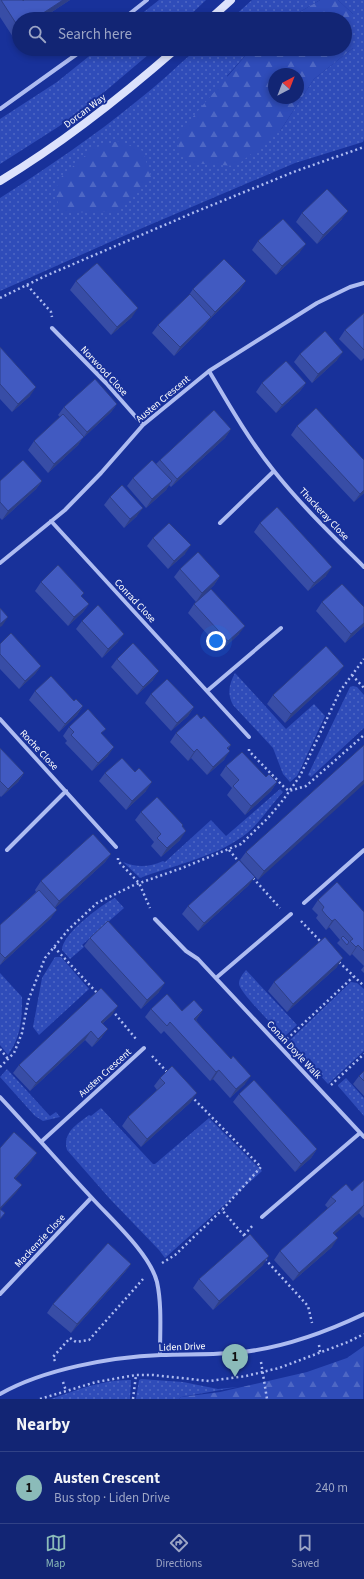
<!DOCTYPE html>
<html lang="en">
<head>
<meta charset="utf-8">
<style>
	:root { --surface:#122574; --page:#1b2d79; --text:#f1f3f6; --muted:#9ca5c5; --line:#314286; --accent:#8bbbb9 }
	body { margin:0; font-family:"Source Sans 3",sans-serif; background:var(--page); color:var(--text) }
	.compass { position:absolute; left:268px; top:68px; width:36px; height:36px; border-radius:50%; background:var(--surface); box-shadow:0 2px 6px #0003; rotate:42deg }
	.you { position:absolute; left:216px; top:641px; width:14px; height:14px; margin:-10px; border:3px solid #fff; border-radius:50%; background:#1a73e8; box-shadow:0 0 0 6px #1a73e833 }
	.badge { display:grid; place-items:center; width:26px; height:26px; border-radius:50%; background:var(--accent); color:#111; font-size:13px; font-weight:700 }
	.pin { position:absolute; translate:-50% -33px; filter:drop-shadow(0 1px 2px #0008) }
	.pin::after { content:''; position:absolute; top:21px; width:14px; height:12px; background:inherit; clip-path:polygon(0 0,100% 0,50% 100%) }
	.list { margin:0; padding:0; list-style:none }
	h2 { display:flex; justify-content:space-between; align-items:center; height:52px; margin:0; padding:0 16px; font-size:17px }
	h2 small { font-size:13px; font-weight:400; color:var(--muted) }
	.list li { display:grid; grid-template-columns:26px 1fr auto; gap:12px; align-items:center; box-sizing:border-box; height:72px; padding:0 16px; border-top:1px solid var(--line) }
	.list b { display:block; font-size:15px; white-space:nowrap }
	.list p { margin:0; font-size:13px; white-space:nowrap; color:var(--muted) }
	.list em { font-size:13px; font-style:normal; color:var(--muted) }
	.icon { flex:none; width:22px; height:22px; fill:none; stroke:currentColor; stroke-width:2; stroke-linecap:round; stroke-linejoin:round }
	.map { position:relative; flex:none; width:364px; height:1399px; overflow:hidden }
	.search { position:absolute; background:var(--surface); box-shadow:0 2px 6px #0003; left:12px; right:12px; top:12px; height:44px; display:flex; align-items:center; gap:10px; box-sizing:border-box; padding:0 14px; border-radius:22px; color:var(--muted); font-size:15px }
	.sheet { height:124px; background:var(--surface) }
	nav { display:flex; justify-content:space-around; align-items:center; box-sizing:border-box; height:56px; border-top:1px solid var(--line); background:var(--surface); font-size:11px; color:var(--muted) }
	nav a { display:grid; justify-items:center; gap:2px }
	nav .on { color:var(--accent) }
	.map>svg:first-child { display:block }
	.green { fill:url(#green-dots) }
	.forest { fill:url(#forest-firs); fill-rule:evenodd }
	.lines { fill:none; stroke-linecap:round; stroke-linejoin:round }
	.path { stroke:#aebcf1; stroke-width:2.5; stroke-dasharray:2 3; stroke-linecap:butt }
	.street { stroke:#aebcf1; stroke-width:4 }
	.secondary { stroke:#dce2fc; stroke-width:8 }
	.wall { fill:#384da6 }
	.shaded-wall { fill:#2e3f87 }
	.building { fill:#415ac1; stroke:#2e3f87 }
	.labels { text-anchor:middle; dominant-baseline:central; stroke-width:4; stroke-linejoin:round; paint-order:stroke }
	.street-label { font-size:10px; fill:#fff; stroke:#18319a }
</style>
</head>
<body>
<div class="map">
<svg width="364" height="1399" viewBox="0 0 364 1399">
	<defs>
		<pattern id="green-dots" width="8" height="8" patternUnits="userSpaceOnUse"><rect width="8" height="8" fill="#2f4cb9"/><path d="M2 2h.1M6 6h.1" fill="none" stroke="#4e67c4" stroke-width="1.8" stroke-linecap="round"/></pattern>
		<pattern id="forest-firs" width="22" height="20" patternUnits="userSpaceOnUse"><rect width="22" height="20" fill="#2f4cb9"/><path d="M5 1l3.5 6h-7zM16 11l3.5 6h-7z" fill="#4e67c4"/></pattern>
	</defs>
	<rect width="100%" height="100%" fill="#18319a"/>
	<!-- green -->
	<path class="green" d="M159 0H206L186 19H135Z
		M252 0H320L288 19H231Z
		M338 0H364V139L363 142 295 163 119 238 0 291V198C47 168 93 137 137 101 158 85 177 66 197 49H251L227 76 280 131 314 79 353 48V14Z
		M98 49H155L89 105 58 127 0 164V119L57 82Z
		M235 673 286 729 314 704 325 716 301 768 297 776 290 782 283 774 273 748 233 705C227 694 229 684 235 673Z
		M353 686 357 687 364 695V728L311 777 308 775 350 687Z
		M280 789 283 792C270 806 258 826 242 837 214 857 172 866 140 878L123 862C137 868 150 867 163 861L165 862 211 820 226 836Z
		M115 898 124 908 82 945 84 947 70 959 62 950C62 934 101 905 115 898Z
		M55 957H61L89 989 39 1035 33 1027 42 978Z
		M246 970 297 1025 284 1037C276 1028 240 993 239 984 239 978 243 974 246 970Z
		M0 973 22 997C22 1019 21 1037 8 1055L0 1045Z
		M351 982 357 983 364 989V1051L328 1084 289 1041Z
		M7 1069 50 1116 56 1112 60 1117 43 1121 35 1116 0 1077Z
		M346 1078 364 1098V1116L338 1086V1085Z
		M101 1108 153 1164H155L209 1118 262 1171 165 1258 159 1250 110 1199 67 1150C62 1133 77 1124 89 1115L91 1116Z
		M141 1379 183 1382 218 1389 238 1387 181 1397 179 1399H136L139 1380Z
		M131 1380 130 1399H51C76 1390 105 1379 131 1380Z"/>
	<!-- forest -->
	<path class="forest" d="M320 0H338L353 14V48L314 79 280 131 236 166 190 163 180 155 178 139 185 126 251 49H345V19H288ZM274 74H298V98H274Z
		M118 141 143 151 151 177 117 211 67 213 59 205 54 192 62 176 94 148Z
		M364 1346 363 1399H179L181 1397 220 1392 307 1372 347 1358Z"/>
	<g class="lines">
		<!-- path -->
		<path class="path" d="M27 285 51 312 52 317
			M0 298 43 277 195 212 296 171 364 147
			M352 675 364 688
			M249 749V751L284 787 289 791 306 786 364 735
			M229 850 240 863
			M118 858V861L139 883 150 908
			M253 878 280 908
			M301 921 322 943
			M54 947 99 995
			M339 962 364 986
			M112 1010 136 1039
			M287 1039 353 977
			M0 1049 8 1059
			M152 1056 169 1074
			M0 1067 14 1053 22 1033 28 1001 45 958 68 930 97 903 134 885 182 868 241 844 268 818 283 800 300 776 340 691 364 659
			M331 1085 364 1054
			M191 1096 261 1167 222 1210 247 1239
			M244 1235 254 1224
			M265 1259 308 1306 312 1323
			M162 1263 175 1255 222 1210
			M319 1345 320 1352
			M55 1361 53 1357 70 1338 76 1342 89 1340 143 1279
			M261 1362 267 1399
			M63 1382 66 1391
			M40 1399 96 1382 136 1375H153L209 1381 246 1376 279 1368 348 1342 364 1334
			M133 1399 136 1375"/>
		<!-- street -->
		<path class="street" d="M123 19 147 0
			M0 109 84 49
			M52 328 106 383 143 425
			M209 371C229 405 249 440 274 471 301 505 333 536 364 567
			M51 521 249 737
			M220 523 274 471
			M0 563 65 510 101 473 143 425 209 371 317 303 350 287 364 283
			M207 691 281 628
			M0 719 116 847
			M7 850 66 791
			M304 903 364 850
			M155 919 186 951 198 959 364 1137
			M216 978 291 914
			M0 1097C31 1130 61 1165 92 1198 112 1220 150 1254 157 1282 162 1305 160 1331 160 1355
			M42 1141 144 1048
			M262 1217 360 1133
			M0 1294 91 1198
			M0 1394C44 1369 111 1357 161 1355 188 1354 216 1355 243 1352 285 1347 326 1332 364 1314"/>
		<!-- secondary -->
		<path class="secondary" d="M210 19 231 0
			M0 181C63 143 121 97 176 49"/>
	</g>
	<!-- wall -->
	<path class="wall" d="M0 0H23V1L70 0 41 19H19V33L13 37 0 17Z
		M302 213 342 219 317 244 296 222Z
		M258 241 300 252 276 275 252 250Z
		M76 281 132 317 111 335 70 290Z
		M193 289 240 290 209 320 205 325 174 356 152 333 158 325 189 295Z
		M364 313V358L361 361 339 339 345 330Z
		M0 347 30 396 12 412 0 399Z
		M300 354 337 360 312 383 294 362Z
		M262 383H306L300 391 276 413 256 392Z
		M117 404 111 412 82 439 78 445 48 473 28 450 34 441 60 417 58 415 64 407Z
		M297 426 364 460V493L354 502 291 435Z
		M231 429 225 438 171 487 169 485 166 490 146 508 127 486 133 478 156 464 160 460Z
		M0 481H42L36 489 2 520 0 518Z
		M110 497 137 516 124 528 104 505Z
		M260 523 326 576 308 591 254 532Z
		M153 538 185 554 168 569 147 546Z
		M180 569 220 576 214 585 196 602 174 577Z
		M41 582 82 597 89 604 83 612 68 626 35 591Z
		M322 602 364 626 345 643 316 611Z
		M194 604 239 634 222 650 188 613Z
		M82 621 118 642 102 658 76 629Z
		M0 644 41 666 35 674 19 689 0 669Z
		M117 659 153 680 137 695 111 667Z
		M338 674 285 723 267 704 273 695Z
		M35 691 74 701 83 706 77 715 59 732 29 700Z
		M151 694 194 707 188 716 171 731 145 703Z
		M201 719 231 745 228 749 224 760 207 775 191 758 188 761 170 742 176 733Z
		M69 727 108 756 92 771 65 743 67 741 63 736Z
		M364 745 258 880 240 860 246 852Z
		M0 748 24 773 18 782 1 797 0 796Z
		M226 766 277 782 271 791 245 815 227 795 232 788 220 775Z
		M105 773 146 791 126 810 99 781Z
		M141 812 182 827 180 840 161 857 151 846 154 842 135 820Z
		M111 854 105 862 55 908 51 918 0 965V925L36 892 35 890 41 881Z
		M249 885 198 931 182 914 188 906Z
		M318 900 364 912V973L361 970 364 966 352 954 350 956 337 943 340 940 329 927 326 930 316 918 318 915 312 909Z
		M90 938 159 992 141 1009 84 946Z
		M337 967 287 1012 268 991 274 982Z
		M151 1009 182 1011 203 1010 196 1020 245 1084 230 1098 213 1079 210 1081 164 1031 161 1034 145 1017Z
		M112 1015 103 1023 102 1037 92 1047 85 1040 30 1091 13 1073 19 1065Z
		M364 1071V1096L353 1084 359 1076Z
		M160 1078 191 1102 141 1147 122 1126 128 1117 157 1090 154 1086Z
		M239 1094 317 1149 311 1158 295 1172 233 1102Z
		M364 1180V1217L363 1218 359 1213 334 1234 332 1247 293 1281 274 1260 280 1251 328 1208 325 1205 331 1197 352 1191Z
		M131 1264 125 1272 71 1333 47 1313 53 1304Z
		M263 1265 213 1310 193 1288 199 1279Z"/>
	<!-- shaded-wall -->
	<path class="shaded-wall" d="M63 0H70L41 19H34Z
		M19 28V33L13 37Z
		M348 211 342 219 317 244 323 235Z
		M306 244 300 252 276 275 282 266Z
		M246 281 240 290 209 320 205 325 174 356 180 347 211 317 215 312Z
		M138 308 132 317 111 335 117 327Z
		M343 352 337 360 312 383 318 374Z
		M306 383 300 391 276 413 282 405Z
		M36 387 30 396 12 412 18 404Z
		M117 404 111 412 82 439 78 445 48 473 54 464 83 438 87 432Z
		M231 429 225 438 171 487 177 479Z
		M42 481 36 489 2 520 8 511Z
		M172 481 166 490 146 508 152 499Z
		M364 490V493L354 502 360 494Z
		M143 508 137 516 124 528 130 519Z
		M191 545 185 554 168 569 174 561Z
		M332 567 326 576 308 591 314 583Z
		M220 576 214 585 196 602 202 593Z
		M89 604 83 612 68 626 74 617Z
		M8 617 2 626 0 627V624Z
		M364 623V626L345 643 351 634Z
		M245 626 239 634 222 650 228 641Z
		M124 634 118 642 102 658 108 649Z
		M41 666 35 674 19 689 25 681Z
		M344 666 338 674 285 723 291 714Z
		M159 671 153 680 137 695 143 687Z
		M83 706 77 715 59 732 65 724Z
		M194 707 188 716 171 731 177 723Z
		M114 747 108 756 92 771 98 763Z
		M197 749 191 758 188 761 194 752Z
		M230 751 224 760 207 775 213 767Z
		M24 773 18 782 1 797 8 789Z
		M364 780V784L258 880 264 871Z
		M152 782 146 791 126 810 132 801Z
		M277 782 271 791 245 815 251 806Z
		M186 831 180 840 161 857 167 848Z
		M111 854 105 862 53 910 59 901Z
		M255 877 249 885 198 931 204 923Z
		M57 910 51 918 0 965 5 958Z
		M335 919 329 927 326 930 332 921Z
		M358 945 352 954 350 956 356 947Z
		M343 958 337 967 287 1012 293 1004Z
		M165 983 159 992 141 1009 147 1000Z
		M118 1006 112 1015 95 1030 101 1022Z
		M203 1010 197 1019 188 1027 194 1019Z
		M108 1029 102 1037 92 1047 98 1039Z
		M91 1031 85 1040 30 1091 36 1083Z
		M219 1070 213 1079 210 1081 216 1072Z
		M251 1076 245 1084 230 1098 236 1089Z
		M197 1093 191 1102 141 1147 147 1139Z
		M317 1149 311 1158 295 1172 301 1164Z
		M37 1153 31 1162 8 1187 14 1178Z
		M22 1185 16 1193 0 1210V1208Z
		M364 1205 359 1213 327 1241 333 1233Z
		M338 1238 332 1247 293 1281 299 1273Z
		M269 1256 263 1265 213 1310 219 1301Z
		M131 1264 125 1272 71 1333 77 1324Z"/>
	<!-- building -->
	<path class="building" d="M1 0H23V1L24 0H63L34 19H19V28Z
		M327 189 348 211 323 235 302 213Z
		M283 219 306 244 282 266 258 241Z
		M224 259 246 281 215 312 193 289Z
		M97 263 138 308 117 327 76 281Z
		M190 294 211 317 180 347 158 325Z
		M364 313V350L345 330Z
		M325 331 343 352 318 374 300 354Z
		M0 347 36 387 18 404 0 384Z
		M286 361 306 383 282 405 262 383Z
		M95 379 117 404 87 432 64 407Z
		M316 408 364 460V490L360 494 297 426Z
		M214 410 231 429 177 479 160 460Z
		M63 414 84 437 54 464 34 441Z
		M23 460 42 481 8 511 0 502V481Z
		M152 460 172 481 152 499 133 478Z
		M122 485 143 508 130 519 110 497Z
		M277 507 332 567 314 583 260 523Z
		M169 523 191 545 174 561 153 538Z
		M198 552 220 576 202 593 180 569Z
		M58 565 84 593 81 596 89 604 74 617 41 582Z
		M342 584 364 607V623L351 634 322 602Z
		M211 589 245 626 228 641 194 604Z
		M98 605 124 634 108 649 82 621Z
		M0 608 8 617 0 624Z
		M11 633 41 666 25 681 0 654V644Z
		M133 643 159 671 143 687 117 659Z
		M326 646 344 666 291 714 273 695Z
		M51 676 74 701 76 699 83 706 65 724 35 691Z
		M167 679 194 707 177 723 151 694Z
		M88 709 106 729 101 733 114 747 98 763 71 735 74 732 69 727Z
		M197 714 201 719 204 716 231 745 227 748 230 751 213 767 197 749 194 752 176 733Z
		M364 745V780L264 871 246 852Z
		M0 748 24 773 8 789 0 781Z
		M242 752 266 777 269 774 277 782 251 806 233 786 239 780 226 766Z
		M122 758 135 772 139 768 152 782 132 801 105 773Z
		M157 797 183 825 182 826 186 831 167 848 157 838 161 834 141 812Z
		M93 834 111 854 59 901 41 881Z
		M239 860 255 877 204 923 188 906Z
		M337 882 364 912V951L358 945 356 947 350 941 353 939 335 919 332 921 326 915 322 910 324 907 318 900Z
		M39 890 57 910 5 958 0 953V925Z
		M108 921 165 983 147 1000 90 938Z
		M343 936 349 942 347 945 341 938Z
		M325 937 343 958 293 1004 274 982Z
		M101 988 118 1006 101 1022 108 1029 98 1039 91 1031 36 1083 19 1065Z
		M167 994 182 1011 194 1000 203 1010 194 1019 231 1059 233 1056 251 1076 236 1089 219 1070 216 1072 170 1022 167 1026 151 1009Z
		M172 1066 197 1093 147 1139 128 1117 165 1083 160 1078Z
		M364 1071V1081L359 1076Z
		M254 1080 317 1149 301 1164 239 1094Z
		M14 1132 37 1153 14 1178 22 1185 0 1208V1148Z
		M364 1180V1205L333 1233 338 1238 299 1273 280 1251 336 1201 331 1197 346 1184 352 1191Z
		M0 1209 5 1213 0 1219Z
		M250 1234 269 1256 219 1301 199 1279Z
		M108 1243 131 1264 77 1324 53 1304Z"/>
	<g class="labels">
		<!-- street labels -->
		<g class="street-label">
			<text transform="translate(85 111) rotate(-37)">Dorcan Way</text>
			<text transform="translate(104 371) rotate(47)">Norwood Close</text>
			<text transform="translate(163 399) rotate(-40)">Austen Crescent</text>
			<text transform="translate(324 514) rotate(47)">Thackeray Close</text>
			<text transform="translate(135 601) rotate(47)">Conrad Close</text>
			<text transform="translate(39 750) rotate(47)">Roche Close</text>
			<text transform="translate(294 1050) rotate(47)">Conan Doyle Walk</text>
			<text transform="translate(105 1073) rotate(-42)">Austen Crescent</text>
			<text transform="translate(40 1241) rotate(-47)">Mackenzie Close</text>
			<text transform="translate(182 1347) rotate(-2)">Liden Drive</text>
		</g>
	</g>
</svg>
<svg class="compass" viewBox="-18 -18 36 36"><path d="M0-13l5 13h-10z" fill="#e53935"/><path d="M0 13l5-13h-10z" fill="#9ca5c5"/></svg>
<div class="you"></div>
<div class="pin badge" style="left:235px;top:1377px">1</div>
<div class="search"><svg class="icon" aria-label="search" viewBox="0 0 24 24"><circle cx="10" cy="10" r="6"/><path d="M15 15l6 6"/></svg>Search here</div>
</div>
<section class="sheet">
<h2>Nearby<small></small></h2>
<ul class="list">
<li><span class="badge">1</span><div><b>Austen Crescent</b><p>Bus stop · Liden Drive</p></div><em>240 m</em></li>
</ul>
</section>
<nav>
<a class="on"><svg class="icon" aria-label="map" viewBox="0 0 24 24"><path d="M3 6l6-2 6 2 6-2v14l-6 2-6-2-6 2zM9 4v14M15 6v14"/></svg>Map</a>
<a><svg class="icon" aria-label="directions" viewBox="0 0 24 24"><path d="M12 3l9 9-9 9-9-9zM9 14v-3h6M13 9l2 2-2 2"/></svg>Directions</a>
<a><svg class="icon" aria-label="saved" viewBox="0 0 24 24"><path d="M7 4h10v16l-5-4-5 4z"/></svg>Saved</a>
</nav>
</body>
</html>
